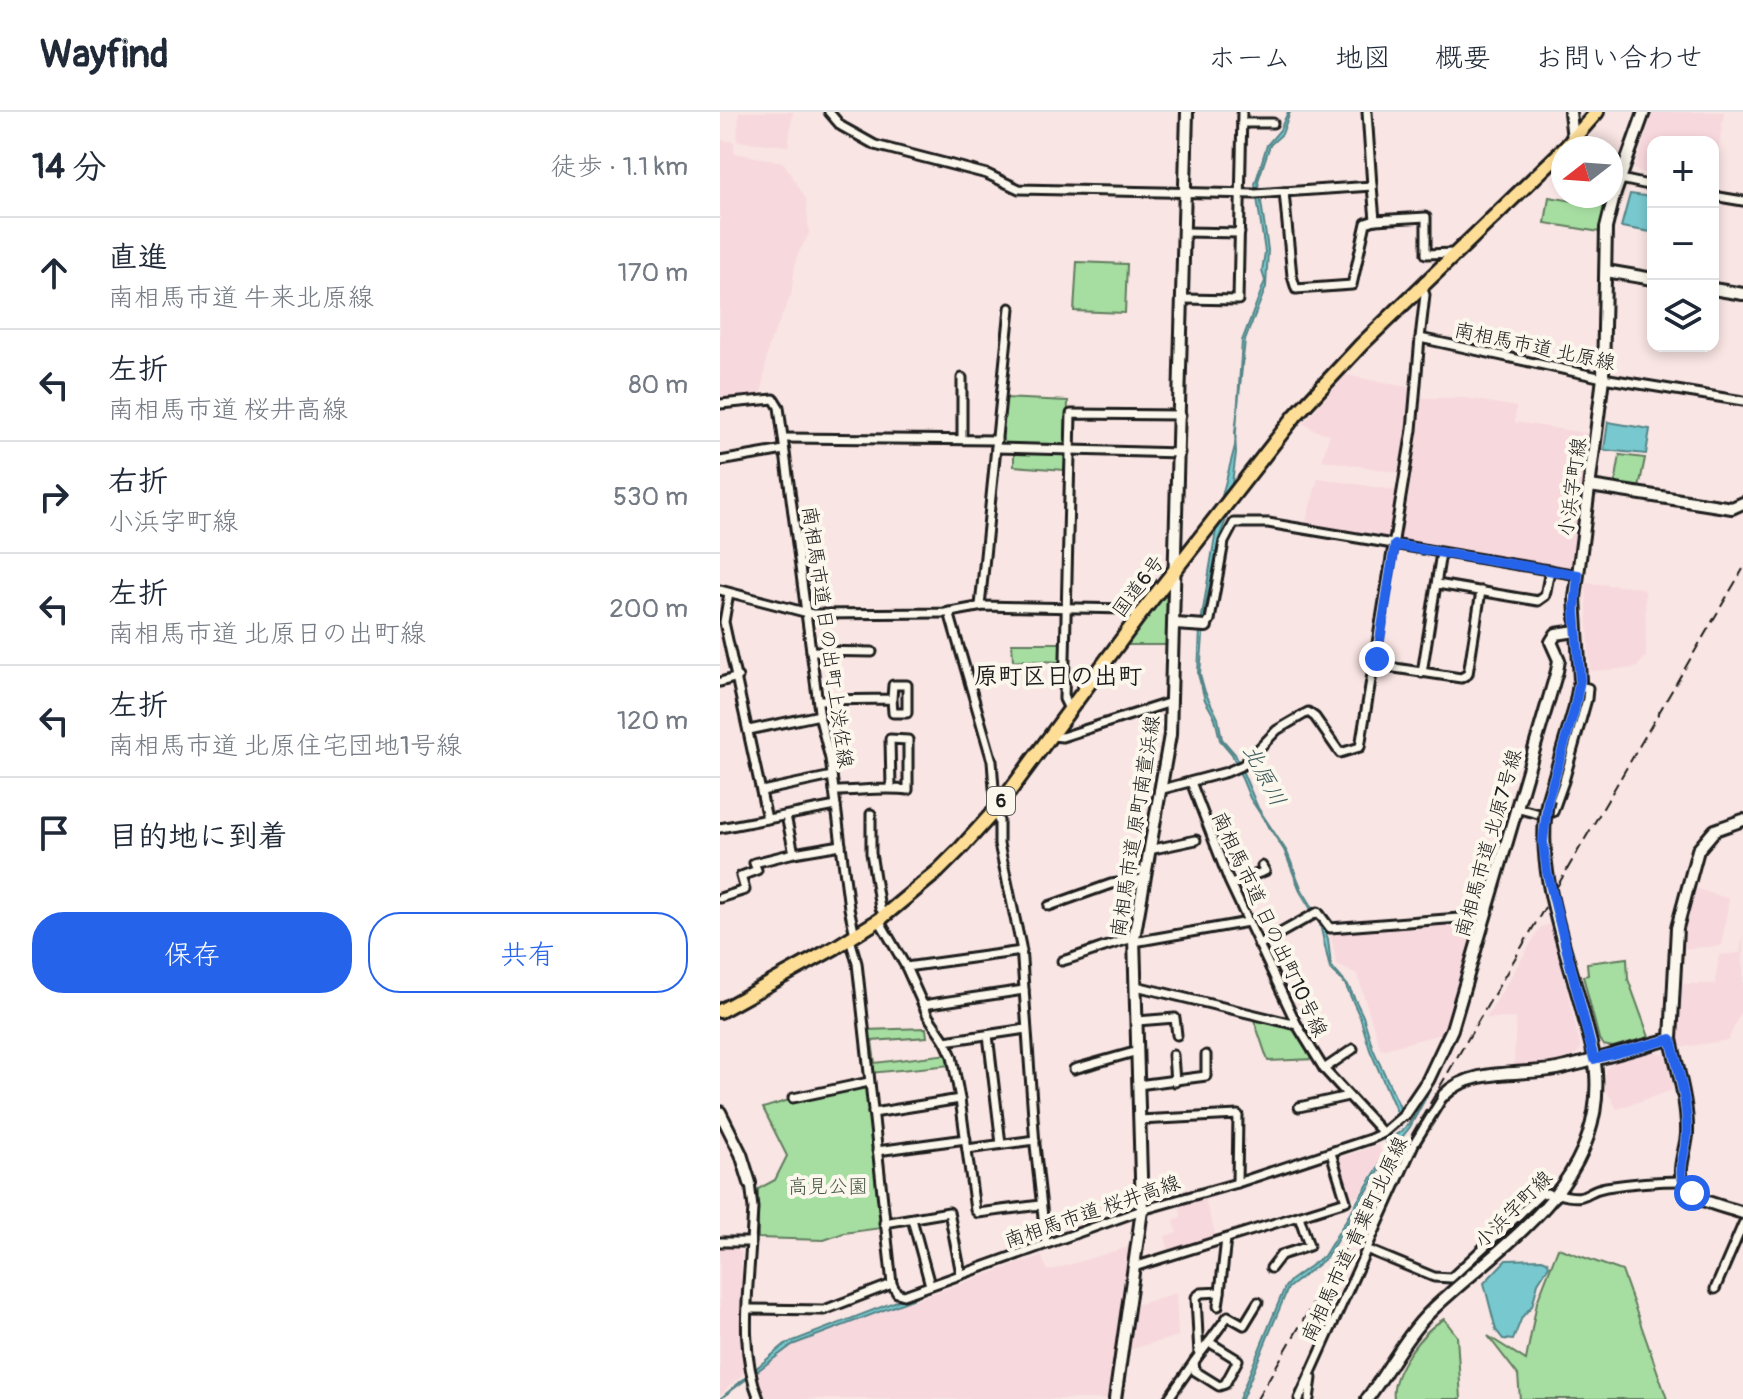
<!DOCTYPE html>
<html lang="ja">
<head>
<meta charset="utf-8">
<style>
  body { margin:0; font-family:Pangolin,"Klee One",sans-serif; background:#f6f6f7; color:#1f2937 }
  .controls { position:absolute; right:24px; top:24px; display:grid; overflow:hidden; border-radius:16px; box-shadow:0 4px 12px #0003 }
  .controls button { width:72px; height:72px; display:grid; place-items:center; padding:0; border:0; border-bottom:2px solid #e0e1e3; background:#fff; color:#1f2937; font:40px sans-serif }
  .compass { position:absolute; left:831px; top:24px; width:72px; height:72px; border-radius:50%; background:#fff; box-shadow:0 4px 12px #0003; rotate:253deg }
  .stop { position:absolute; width:24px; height:24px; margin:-18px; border:6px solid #2563eb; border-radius:50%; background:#fff }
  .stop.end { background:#2563eb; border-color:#fff; box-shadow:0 2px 8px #0008 }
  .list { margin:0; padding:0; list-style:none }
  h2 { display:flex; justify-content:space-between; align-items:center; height:104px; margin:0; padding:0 32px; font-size:34px }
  h2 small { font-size:26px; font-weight:400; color:#747a83 }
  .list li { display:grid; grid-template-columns:52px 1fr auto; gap:24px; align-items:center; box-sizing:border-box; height:112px; padding:0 32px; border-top:2px solid #e0e1e3 }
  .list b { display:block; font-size:30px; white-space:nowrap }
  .list p { margin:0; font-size:26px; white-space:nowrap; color:#747a83 }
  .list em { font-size:26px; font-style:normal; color:#747a83 }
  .actions { display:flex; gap:16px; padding:24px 32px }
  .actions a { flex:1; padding:18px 0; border:2px solid #2563eb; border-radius:32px; text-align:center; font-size:28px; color:#2563eb }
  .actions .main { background:#2563eb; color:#fff }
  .icon { flex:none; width:44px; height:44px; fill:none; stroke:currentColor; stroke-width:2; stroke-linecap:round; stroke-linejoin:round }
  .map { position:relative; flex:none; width:1023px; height:1287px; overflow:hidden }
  header { display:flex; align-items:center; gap:48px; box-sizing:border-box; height:112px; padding:0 40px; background:#fff; border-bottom:2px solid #e0e1e3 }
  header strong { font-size:38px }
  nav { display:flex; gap:44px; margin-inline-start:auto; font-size:28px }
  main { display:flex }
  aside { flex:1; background:#fff }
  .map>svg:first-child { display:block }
</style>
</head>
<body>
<header>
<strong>Wayfind</strong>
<nav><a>ホーム</a><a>地図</a><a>概要</a><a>お問い合わせ</a></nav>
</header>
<main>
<aside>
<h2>14 分<small>徒歩 · 1.1 km</small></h2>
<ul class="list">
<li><svg class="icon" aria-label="ahead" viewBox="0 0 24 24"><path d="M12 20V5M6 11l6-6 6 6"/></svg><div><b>直進</b><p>南相馬市道 牛来北原線</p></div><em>170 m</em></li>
<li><svg class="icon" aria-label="left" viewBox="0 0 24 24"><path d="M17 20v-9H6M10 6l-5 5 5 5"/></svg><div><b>左折</b><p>南相馬市道 桜井高線</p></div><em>80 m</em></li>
<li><svg class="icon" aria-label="right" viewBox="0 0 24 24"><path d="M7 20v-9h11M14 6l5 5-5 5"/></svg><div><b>右折</b><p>小浜字町線</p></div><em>530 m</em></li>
<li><svg class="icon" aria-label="left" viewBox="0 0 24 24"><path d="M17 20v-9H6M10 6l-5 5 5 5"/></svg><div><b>左折</b><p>南相馬市道 北原日の出町線</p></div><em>200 m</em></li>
<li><svg class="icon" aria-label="left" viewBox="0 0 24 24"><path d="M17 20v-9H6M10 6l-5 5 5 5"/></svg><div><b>左折</b><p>南相馬市道 北原住宅団地1号線</p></div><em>120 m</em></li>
<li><svg class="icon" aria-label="arrive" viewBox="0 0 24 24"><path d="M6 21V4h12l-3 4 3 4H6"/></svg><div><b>目的地に到着</b></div></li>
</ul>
<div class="actions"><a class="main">保存</a><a>共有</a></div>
</aside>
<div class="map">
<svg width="1023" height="1287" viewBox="0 0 1023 1287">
  <rect width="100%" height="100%" fill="#f9e5e3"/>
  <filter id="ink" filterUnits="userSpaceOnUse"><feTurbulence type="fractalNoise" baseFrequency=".0125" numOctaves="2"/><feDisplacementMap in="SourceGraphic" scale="16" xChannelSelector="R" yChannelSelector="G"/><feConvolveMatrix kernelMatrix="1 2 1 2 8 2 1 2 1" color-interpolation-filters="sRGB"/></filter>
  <g filter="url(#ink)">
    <g fill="#f7d8dd">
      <path d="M19,0H73L68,34L17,29Z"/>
      <path d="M933,0H1004L993,76V30H933V64L914,57Z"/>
      <path d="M0,28L14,30V41L63,50L86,87L89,121L76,146L71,183L48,235L42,277L37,285L0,288Z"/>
      <path d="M626,263L691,276L692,286H745L796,295L795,310L871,322L850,458L585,413L598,366L679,379L681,361L602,348L610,322L596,319L583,311Z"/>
      <path d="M866,471L922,476L925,479L926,544L916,556L870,559Z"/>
      <path d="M971,775L1009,787L1001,834L959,837L961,810Z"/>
      <path d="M758,808L724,921L661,938L637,862L617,853L610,819L643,820Z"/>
      <path d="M831,812L861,937L852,945L816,954H794L796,906H766L821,815Z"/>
      <path d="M1023,822V895L1008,928L957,936L954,921L956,872H995L999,843L1020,841Z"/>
      <path d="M932,939L945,942L953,978L897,997L885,976L886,957L895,950Z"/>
      <path d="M659,1033L663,1046L638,1084L629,1087L615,1047Z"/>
      <path d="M484,1086L497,1127L450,1142L445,1124L457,1121L454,1108L461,1105L460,1094Z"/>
      <path d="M412,1134L389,1287H42L33,1262L72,1233L88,1225L321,1144L328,1159Z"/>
      <path d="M0,1135H15L21,1141L25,1257L21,1264L0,1283Z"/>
      <path d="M456,1181L458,1224L405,1239L412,1194Z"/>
    </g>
    <g fill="#a6dda1" stroke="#617c5e" stroke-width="2">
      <path d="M829,85L884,94L880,120L825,111Z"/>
      <path d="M357,150L407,152L405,201L354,199Z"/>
      <path d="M284,286L348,289L347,336L280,334Z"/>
      <path d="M294,339L347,342L344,358L294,354Z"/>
      <path d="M900,343L925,346L919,376L895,372Z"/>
      <path d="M449,484V533H406L443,485Z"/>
      <path d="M292,531H343V550L293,548Z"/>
      <path d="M907,846L908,867L929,925L893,935L883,933L879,927L863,864L868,863L867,851Z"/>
      <path d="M534,908L576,917L595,947L548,949Z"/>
      <path d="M206,916L207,925L152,929L155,951L228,942L232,953L150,961L145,918Z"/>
      <path d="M146,973L161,1116L124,1121L104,1128L38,1126V1077L55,1068L67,1044L43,996L69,988Z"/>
      <path d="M838,1136L902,1159L947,1287H800L798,1263L768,1224L806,1248L817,1190Z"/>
      <path d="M724,1207L737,1224L741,1287H674C670,1261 702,1219 724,1207Z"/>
    </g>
    <g fill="#78c9cf" stroke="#538487" stroke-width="2">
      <path d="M568,0H570L562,22L550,33L538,69L548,138L546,175L525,228L515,321L516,341L508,402L499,426L485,499L480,562L485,580L498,606L502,627L515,642L538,696L567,740L582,778L601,809L608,827L611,854L629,875L643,904L653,937L682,1000L678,1003L650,938L640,905L625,872L610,857L600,812L581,781L564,738L530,686L512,642L500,628L495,606L485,588L478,562L480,517L488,467L501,388L515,334L522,229L545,169L542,159L545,140L535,72L547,33L560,18Z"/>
      <path d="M910,82L933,85L931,120L901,115Z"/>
      <path d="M888,310L930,317L926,342L884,338Z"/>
      <path d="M711,976L690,1015L672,1038L606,1146L568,1176L522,1287H519L565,1175L571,1168L604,1144L670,1036L665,1028C689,1020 700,996 711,976Z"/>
      <path d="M822,1147L827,1149L829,1154L818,1171L812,1194L802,1205L793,1228L783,1227L776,1218L764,1171L786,1148Z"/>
      <path d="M192,1183L193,1187L72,1233L0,1287L65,1232Z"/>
    </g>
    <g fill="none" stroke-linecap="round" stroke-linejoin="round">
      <g stroke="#1c1c1c" stroke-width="13">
        <g id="street">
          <path d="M109,0L121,14L155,33L267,62L299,77L535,82L652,74L655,108L706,105V142L735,141"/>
          <path d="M647,0L652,74"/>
          <path d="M522,11H553"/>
          <path d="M891,65L933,74"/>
          <path d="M564,80L572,164L576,177L632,173L646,111L655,108"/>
          <path d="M993,84L1023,89"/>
          <path d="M465,120L520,121"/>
          <path d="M702,175L705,183L700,226L883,266L1023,289"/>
          <path d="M463,187L518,188L522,0"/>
          <path d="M0,292L54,287L59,295L100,607L110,647L129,796L135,823"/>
          <path d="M64,326L277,328"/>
          <path d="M242,326V266"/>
          <path d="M276,336L460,341"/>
          <path d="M0,349L64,338"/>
          <path d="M717,472L818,489L825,484L830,458"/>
          <path d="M0,478L92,502L225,501L263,494L406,497L419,504"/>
          <path d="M9,481L4,510L47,707"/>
          <path d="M260,494L290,196"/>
          <path d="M229,500L272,649L274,676L278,693"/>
          <path d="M486,514L490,508L504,430L514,411H548L858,463"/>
          <path d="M91,539L152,540"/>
          <path d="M655,553L741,566L748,562L761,479"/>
          <path d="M702,561L721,441"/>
          <path d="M0,570L18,565"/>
          <path d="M98,588L172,587L173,601H187V573H173L172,587"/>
          <path d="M350,599L344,587L351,302L461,303"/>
          <path d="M29,618L100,603"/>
          <path d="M332,624L342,625L451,590"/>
          <path d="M471,670L509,769L577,913L604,957L663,1021"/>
          <path d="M439,678L507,660L523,653L557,618L588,600L595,605L620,641L640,635L692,318L700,226"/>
          <path d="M42,679L112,664"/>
          <path d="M114,679C139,679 163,675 188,678V628L170,627L171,676"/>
          <path d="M796,696L823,703L833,700L844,669L867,587L868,576L859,574"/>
          <path d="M274,700L279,709V732L301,834L315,1033L326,1132"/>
          <path d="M151,702V741L160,796L165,803"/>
          <path d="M66,704L74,741L121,733"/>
          <path d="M0,716L116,694"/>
          <path d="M429,738L476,728"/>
          <path d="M511,772L545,759L542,754"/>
          <path d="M0,786L25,778L21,764L37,758L34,751L74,741"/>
          <path d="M329,794L391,772L423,767"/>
          <path d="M159,808L186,855L208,904L225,929L232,944L240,987L255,1098L258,1101L320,1093"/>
          <path d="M130,827L137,851L172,1172"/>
          <path d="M414,830L528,810"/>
          <path d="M539,833L598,800L610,816L765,804"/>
          <path d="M342,849C367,842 389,832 414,826"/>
          <path d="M186,855L302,839"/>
          <path d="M416,874L577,913"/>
          <path d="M203,893L304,878"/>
          <path d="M417,909L455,906L457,923"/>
          <path d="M268,923L281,1032"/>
          <path d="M225,929L306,917"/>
          <path d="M453,943L455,970"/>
          <path d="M354,957L418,939"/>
          <path d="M604,957L633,937"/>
          <path d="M418,973L486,964V943"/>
          <path d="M73,986L149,970"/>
          <path d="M579,995L628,984"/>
          <path d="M153,1001L240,987"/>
          <path d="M419,1008L518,1003L517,1071"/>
          <path d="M247,1037L315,1028"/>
          <path d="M157,1039L246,1027"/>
          <path d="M30,1071L33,1096L31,1130"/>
          <path d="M838,1082C870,1090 862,1079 886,1075C912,1071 936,1069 962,1069"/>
          <path d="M192,1107L210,1173"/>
          <path d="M164,1111L229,1100L241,1162"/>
          <path d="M0,1130H31C28,1182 19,1238 39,1287"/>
          <path d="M646,1137L714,1165L731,1166L821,1082L827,1081L835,1086"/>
          <path d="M414,1155L626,1089L611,1041"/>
          <path d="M551,1156L561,1143L589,1134L579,1104"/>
          <path d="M995,1177L1023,1112"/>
          <path d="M498,1194L500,1180"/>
          <path d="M28,1197L104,1198L172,1172L177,1181L184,1183L422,1098L517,1071L650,1027L663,1021L685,1002"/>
          <path d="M489,1230L508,1204L524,1213L538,1190"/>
          <path d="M479,1243L489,1230L518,1248L505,1272L499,1274L475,1259L474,1250L479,1243L476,1185L481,1181L500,1180L506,1127"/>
          <path d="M448,1287L474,1250"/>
          <path d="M579,1287L694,1032L724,983"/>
          <path d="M589,1287L592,1266"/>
        </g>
      </g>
      <g stroke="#1c1c1c" stroke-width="16">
        <g id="secondary">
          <path d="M850,0L853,27"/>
          <path d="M886,159L933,167"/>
          <path d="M993,177L1023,182"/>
          <path d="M870,374L1012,396L1023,391"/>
          <path d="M455,512L486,514"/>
          <path d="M828,687L854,599L860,568L855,486L883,266L886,116L894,84L924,0"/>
          <path d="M951,927C957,957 968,990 967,1021C967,1037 954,1061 966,1076C977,1090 1006,1095 1023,1101"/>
          <path d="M724,983C752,955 801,964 837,957C875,949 913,936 951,927L957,816L978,738L995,718L1023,708"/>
          <path d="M0,1000L21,1042L30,1071"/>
          <path d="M685,1002L708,968L732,917L837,559L839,548L831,530L836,522L856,519"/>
          <path d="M395,1287L422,1098L414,826L450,623L467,0"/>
          <path d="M647,1287C669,1258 685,1224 712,1198C783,1130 884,1074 876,961C875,941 868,921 863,901"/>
        </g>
      </g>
      <g stroke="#1c1c1c" stroke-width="18">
        <g id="highway">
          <path d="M845,36L877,0"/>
          <path d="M0,899L116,835L159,808L218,759L241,736L278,695L419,504L575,304L641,233L843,38"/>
        </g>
      </g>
      <use href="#street" stroke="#fbf7ec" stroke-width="7"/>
      <use href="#secondary" stroke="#fbf7ec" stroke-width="10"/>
      <use href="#highway" stroke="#fede96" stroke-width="12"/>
      <path stroke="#1c1c1c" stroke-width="2" stroke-dasharray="12 6" stroke-linecap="butt" d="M537,1287L1023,457"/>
      <g stroke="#1c1c1c" stroke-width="16" stroke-linecap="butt">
        <path id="secondary-bridge" d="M828,687C813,753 846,836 863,901"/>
      </g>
      <use href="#secondary-bridge" stroke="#fbf7ec" stroke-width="10"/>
    </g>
  </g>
  <g fill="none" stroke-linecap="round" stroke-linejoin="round" filter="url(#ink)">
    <path stroke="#2563eb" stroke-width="10" d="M657,547L675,433L858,463L855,497L860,568L854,599L828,687L823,730L827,760L874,947L951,927C958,957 968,991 967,1022C966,1043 952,1065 972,1081"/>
  </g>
  <g text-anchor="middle" stroke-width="8" stroke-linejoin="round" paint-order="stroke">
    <rect fill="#fbf7ec" stroke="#5f5e5a" stroke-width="2" x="267" y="675" width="28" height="28" rx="6"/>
    <g font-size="18" font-weight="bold" fill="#1c1c1c">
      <text x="281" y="695">6</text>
    </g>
    <g font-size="20" fill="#1c1c1c" stroke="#fbf7ec">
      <text transform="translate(815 234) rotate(12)" y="7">南相馬市道 北原線</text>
      <text transform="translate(852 375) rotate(-82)" y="7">小浜字町線</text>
      <text transform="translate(418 474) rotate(-53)" y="7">国道6号</text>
      <text transform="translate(108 525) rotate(82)" y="7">南相馬市道 日の出町上渋佐線</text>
      <text transform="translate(415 714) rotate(-81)" y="7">南相馬市道 原町南萱浜線</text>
      <text transform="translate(768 731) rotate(-74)" y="7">南相馬市道 北原7号線</text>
      <text transform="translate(550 812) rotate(65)" y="7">南相馬市道 日の出町10号線</text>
      <text transform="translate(793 1097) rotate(-45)" y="7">小浜字町線</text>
      <text transform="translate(372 1099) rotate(-19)" y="7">南相馬市道 桜井高線</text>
      <text transform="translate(634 1127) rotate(-65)" y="7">南相馬市道 青葉町北原線</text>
    </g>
    <g font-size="20" fill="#455644" stroke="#fbf7ec">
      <text x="108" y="1081">高見公園</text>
    </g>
    <g font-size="22" font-style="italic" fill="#3c595b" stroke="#fbf7ec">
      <text transform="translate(545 663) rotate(62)" y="8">北原川</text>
    </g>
    <g font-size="24" font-weight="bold" fill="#1c1c1c" stroke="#fbf7ec">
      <text x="338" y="572">原町区日の出町</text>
    </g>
  </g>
</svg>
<div class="controls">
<button>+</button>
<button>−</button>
<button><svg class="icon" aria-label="layers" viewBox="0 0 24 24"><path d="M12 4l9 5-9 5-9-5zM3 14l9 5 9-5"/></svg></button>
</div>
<svg class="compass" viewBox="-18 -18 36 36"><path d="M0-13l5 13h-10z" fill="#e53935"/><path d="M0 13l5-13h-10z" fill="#747a83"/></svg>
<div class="stop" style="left:972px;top:1081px"></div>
<div class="stop end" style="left:657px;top:547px"></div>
</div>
</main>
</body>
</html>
